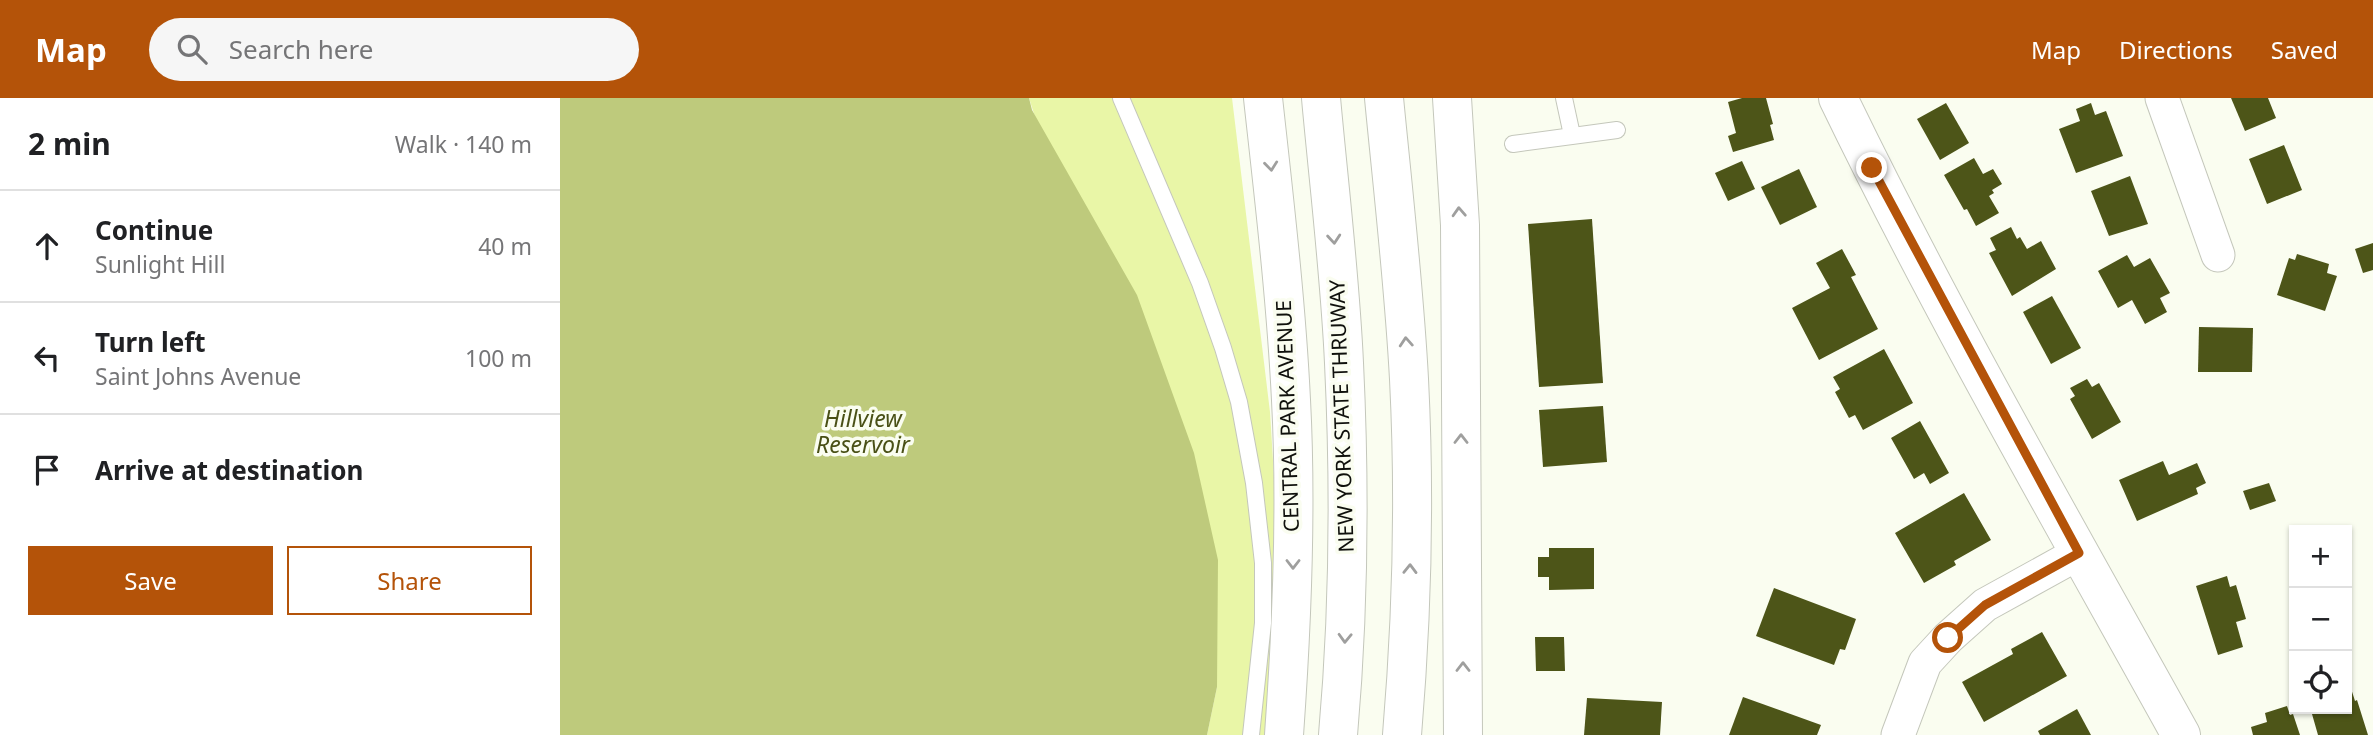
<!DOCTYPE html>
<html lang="en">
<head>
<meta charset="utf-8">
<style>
  body { margin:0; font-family:"Noto Sans",sans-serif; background:#f6f6f6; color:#202124 }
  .controls { position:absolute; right:21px; bottom:21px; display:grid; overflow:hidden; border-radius:0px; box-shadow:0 2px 5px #0004 }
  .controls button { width:63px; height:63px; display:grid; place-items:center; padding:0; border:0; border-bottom:2px solid #e0e0e0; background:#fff; color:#202124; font:35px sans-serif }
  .stop { position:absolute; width:21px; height:21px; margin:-16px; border:5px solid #b45309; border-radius:50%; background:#fff }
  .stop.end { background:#b45309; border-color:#fff; box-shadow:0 2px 7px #0008 }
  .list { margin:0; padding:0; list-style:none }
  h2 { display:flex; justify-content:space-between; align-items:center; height:91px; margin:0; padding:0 28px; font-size:30px }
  h2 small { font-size:23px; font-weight:400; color:#757577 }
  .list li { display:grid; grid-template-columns:46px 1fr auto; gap:21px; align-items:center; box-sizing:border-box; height:112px; padding:0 28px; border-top:2px solid #e0e0e0 }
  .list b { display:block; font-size:26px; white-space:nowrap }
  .list p { margin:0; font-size:23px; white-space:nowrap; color:#757577 }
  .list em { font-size:23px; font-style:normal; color:#757577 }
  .actions { display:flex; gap:14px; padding:21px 28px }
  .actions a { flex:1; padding:16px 0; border:2px solid #b45309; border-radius:0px; text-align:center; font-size:24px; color:#b45309 }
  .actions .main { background:#b45309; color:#fff }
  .icon { flex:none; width:38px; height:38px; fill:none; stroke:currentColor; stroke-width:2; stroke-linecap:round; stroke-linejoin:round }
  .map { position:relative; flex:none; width:1813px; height:637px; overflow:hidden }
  header { display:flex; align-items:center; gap:42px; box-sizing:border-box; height:98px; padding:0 35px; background:#b45309; color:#fff }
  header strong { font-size:33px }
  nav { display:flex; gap:38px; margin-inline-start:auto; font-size:24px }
  .search { width:490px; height:63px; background:#f6f6f6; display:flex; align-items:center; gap:18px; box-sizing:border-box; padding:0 24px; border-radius:38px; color:#757577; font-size:26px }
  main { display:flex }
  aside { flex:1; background:#fff }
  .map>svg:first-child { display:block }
</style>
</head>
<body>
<header>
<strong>Map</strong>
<div class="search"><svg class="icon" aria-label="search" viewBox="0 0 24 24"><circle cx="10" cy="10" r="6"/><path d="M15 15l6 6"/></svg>Search here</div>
<nav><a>Map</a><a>Directions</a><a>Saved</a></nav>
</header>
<main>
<aside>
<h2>2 min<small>Walk · 140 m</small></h2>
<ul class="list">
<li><svg class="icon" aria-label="ahead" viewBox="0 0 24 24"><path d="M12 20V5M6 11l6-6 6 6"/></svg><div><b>Continue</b><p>Sunlight Hill</p></div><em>40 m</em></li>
<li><svg class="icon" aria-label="left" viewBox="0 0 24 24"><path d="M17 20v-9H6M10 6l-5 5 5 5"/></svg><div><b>Turn left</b><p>Saint Johns Avenue</p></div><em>100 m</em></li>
<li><svg class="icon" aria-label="arrive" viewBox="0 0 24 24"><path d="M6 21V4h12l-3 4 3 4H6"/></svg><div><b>Arrive at destination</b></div></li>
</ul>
<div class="actions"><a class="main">Save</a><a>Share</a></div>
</aside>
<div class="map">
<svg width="1813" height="637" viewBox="0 0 1813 637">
  <rect width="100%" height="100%" fill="#fafdf0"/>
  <path fill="#e9f6a7" d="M469,0H672L710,314L722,508L706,637H647L657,589Z"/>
  <path fill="#beca7c" d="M0,0H469L472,12L577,197L634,355L658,462L657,589L647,637H0Z"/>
  <g fill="#4d5518">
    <path d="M1182,0H1206L1213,26L1210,27L1214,42L1173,54L1168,38L1176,35L1168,4Z"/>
    <path d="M1671,0H1708L1716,20L1685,33Z"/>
    <path d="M1386,5L1409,45L1380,62L1357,21Z"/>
    <path d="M1531,5L1535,17L1546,13L1563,58L1516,75L1499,31L1520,23L1516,11Z"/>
    <path d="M1724,47L1742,92L1707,106L1689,61Z"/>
    <path d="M1414,60L1423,76L1433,71L1442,86L1432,92L1434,95L1429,98L1439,115L1416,128L1407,111L1404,112L1384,77Z"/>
    <path d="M1182,63L1195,91L1168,103L1155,75Z"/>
    <path d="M1239,71L1257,109L1220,127L1201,89Z"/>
    <path d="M1570,78L1588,126L1549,138L1531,93Z"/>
    <path d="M1032,121L1043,285L979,289L968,126Z"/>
    <path d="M1451,129L1457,141L1460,139L1467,151L1481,143L1496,171L1452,198L1429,155L1436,152L1430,140Z"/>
    <path d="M1813,145V172L1803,175L1795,151Z"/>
    <path d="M1282,151L1296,177L1291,179L1318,231L1259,262L1232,210L1270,190L1256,165Z"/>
    <path d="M1737,156L1769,166L1767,175L1777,178L1765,213L1717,197L1729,160L1735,162Z"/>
    <path d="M1567,157L1574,169L1590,160L1610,195L1600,200L1607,214L1585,226L1572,202L1558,210L1538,173Z"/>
    <path d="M1492,198L1521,250L1491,266L1463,214Z"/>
    <path d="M1639,229L1693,230L1692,274H1638Z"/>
    <path d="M1324,251L1353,305L1303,332L1295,317L1289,320L1275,294L1280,291L1273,279Z"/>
    <path d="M1527,281L1532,289L1539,285L1561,324L1532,341L1510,301L1515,298L1510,290Z"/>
    <path d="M1043,308L1047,364L983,369L979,312Z"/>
    <path d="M1360,323L1389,375L1370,386L1364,375L1354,381L1331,340Z"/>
    <path d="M1603,363L1609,377L1637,365L1646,385L1636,390L1638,396L1577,423L1559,382Z"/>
    <path d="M1709,385L1716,403L1690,412L1683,393Z"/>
    <path d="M1404,395L1431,442L1394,463L1396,467L1364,485L1335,435Z"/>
    <path d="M989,450H1034V491L989,492V479H978V459H989Z"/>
    <path d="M1667,478L1670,489L1676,487L1686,521L1676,524L1683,549L1658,557L1636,488Z"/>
    <path d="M1214,490L1296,521L1285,552L1280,551L1274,567L1196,538Z"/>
    <path d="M1482,534L1507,578L1424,624L1402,584L1453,556L1451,551Z"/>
    <path d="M975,539H1004L1005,573H976Z"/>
    <path d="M1787,578L1795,603L1797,602L1808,637H1758L1752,616L1769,611H1787Z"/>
    <path d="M1183,599L1261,627L1257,637H1169Z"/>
    <path d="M1027,600L1102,604L1100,637H1024Z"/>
    <path d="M1727,608L1730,617L1733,616L1740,637H1693L1691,629L1707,624L1705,615Z"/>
    <path d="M1517,611L1531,637H1480L1478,633Z"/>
  </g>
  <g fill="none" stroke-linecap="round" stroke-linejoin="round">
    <g stroke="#c4c7bb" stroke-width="18">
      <g id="service">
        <path d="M561,0L640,185L663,250L679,304L694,385L703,465V525L691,637"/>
        <path d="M1004,0L1012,37"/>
        <path d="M953,46L1057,32"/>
      </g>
    </g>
    <g stroke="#c4c7bb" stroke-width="35">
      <g id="minor">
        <path d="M1602,0L1658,157"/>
        <path d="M1338,637L1365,565L1388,540L1425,507L1519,455"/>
      </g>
    </g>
    <g stroke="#c4c7bb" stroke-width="40">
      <path id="tertiary" d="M1278,0C1383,217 1504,426 1621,637"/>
    </g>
    <g stroke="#c4c7bb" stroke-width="40">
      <g id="secondary">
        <path d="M703,0C714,100 726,201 731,302C737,414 732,526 724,637"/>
        <path d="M892,0L900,127L903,637"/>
      </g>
    </g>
    <g stroke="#c4c7bb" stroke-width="40">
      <g id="motorway">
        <path d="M761,0C769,88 780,177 784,265C790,389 789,513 778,637"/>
        <path d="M824,0C833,93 844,187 849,281C855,399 852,519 842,637"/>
      </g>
    </g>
    <use href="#service" stroke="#fff" stroke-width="16"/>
    <use href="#minor" stroke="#fff" stroke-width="33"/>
    <use href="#tertiary" stroke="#fff" stroke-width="38"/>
    <use href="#secondary" stroke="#fff" stroke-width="38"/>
    <use href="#motorway" stroke="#fff" stroke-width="38"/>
  </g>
  <defs><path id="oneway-chevron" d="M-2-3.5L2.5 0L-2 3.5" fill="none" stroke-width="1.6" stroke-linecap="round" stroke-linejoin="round" transform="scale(1.75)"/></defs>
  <g stroke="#9f9f9e">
    <use href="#oneway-chevron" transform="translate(711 68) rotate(84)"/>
    <use href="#oneway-chevron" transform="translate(899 114) rotate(-93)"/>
    <use href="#oneway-chevron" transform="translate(774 141) rotate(85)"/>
    <use href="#oneway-chevron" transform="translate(846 244) rotate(-94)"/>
    <use href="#oneway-chevron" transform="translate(901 341) rotate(-90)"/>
    <use href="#oneway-chevron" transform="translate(733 466) rotate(90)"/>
    <use href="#oneway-chevron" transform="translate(850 471) rotate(-89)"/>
    <use href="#oneway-chevron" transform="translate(785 540) rotate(92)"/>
    <use href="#oneway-chevron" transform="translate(903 569) rotate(-90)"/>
  </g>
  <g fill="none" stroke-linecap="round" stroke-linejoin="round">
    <path stroke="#b45309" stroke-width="9" d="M1312,70L1519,455L1425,507L1388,540"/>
  </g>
  <g text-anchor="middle" stroke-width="7" stroke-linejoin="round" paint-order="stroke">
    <g font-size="21" fill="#0f100c" stroke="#fafdf0">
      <text transform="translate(728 318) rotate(-92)" y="7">CENTRAL PARK AVENUE</text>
      <text transform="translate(782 318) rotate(-92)" y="7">NEW YORK STATE THRUWAY</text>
    </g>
    <g font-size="23" font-style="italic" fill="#495016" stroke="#fafdf0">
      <text x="303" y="329">Hillview<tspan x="303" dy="26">Reservoir</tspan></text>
    </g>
  </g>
</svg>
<div class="controls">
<button>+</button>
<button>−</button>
<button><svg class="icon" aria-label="locate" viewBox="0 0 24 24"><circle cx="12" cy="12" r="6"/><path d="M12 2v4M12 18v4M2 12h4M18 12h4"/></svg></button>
</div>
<div class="stop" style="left:1388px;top:540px"></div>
<div class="stop end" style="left:1312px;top:70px"></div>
</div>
</main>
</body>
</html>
